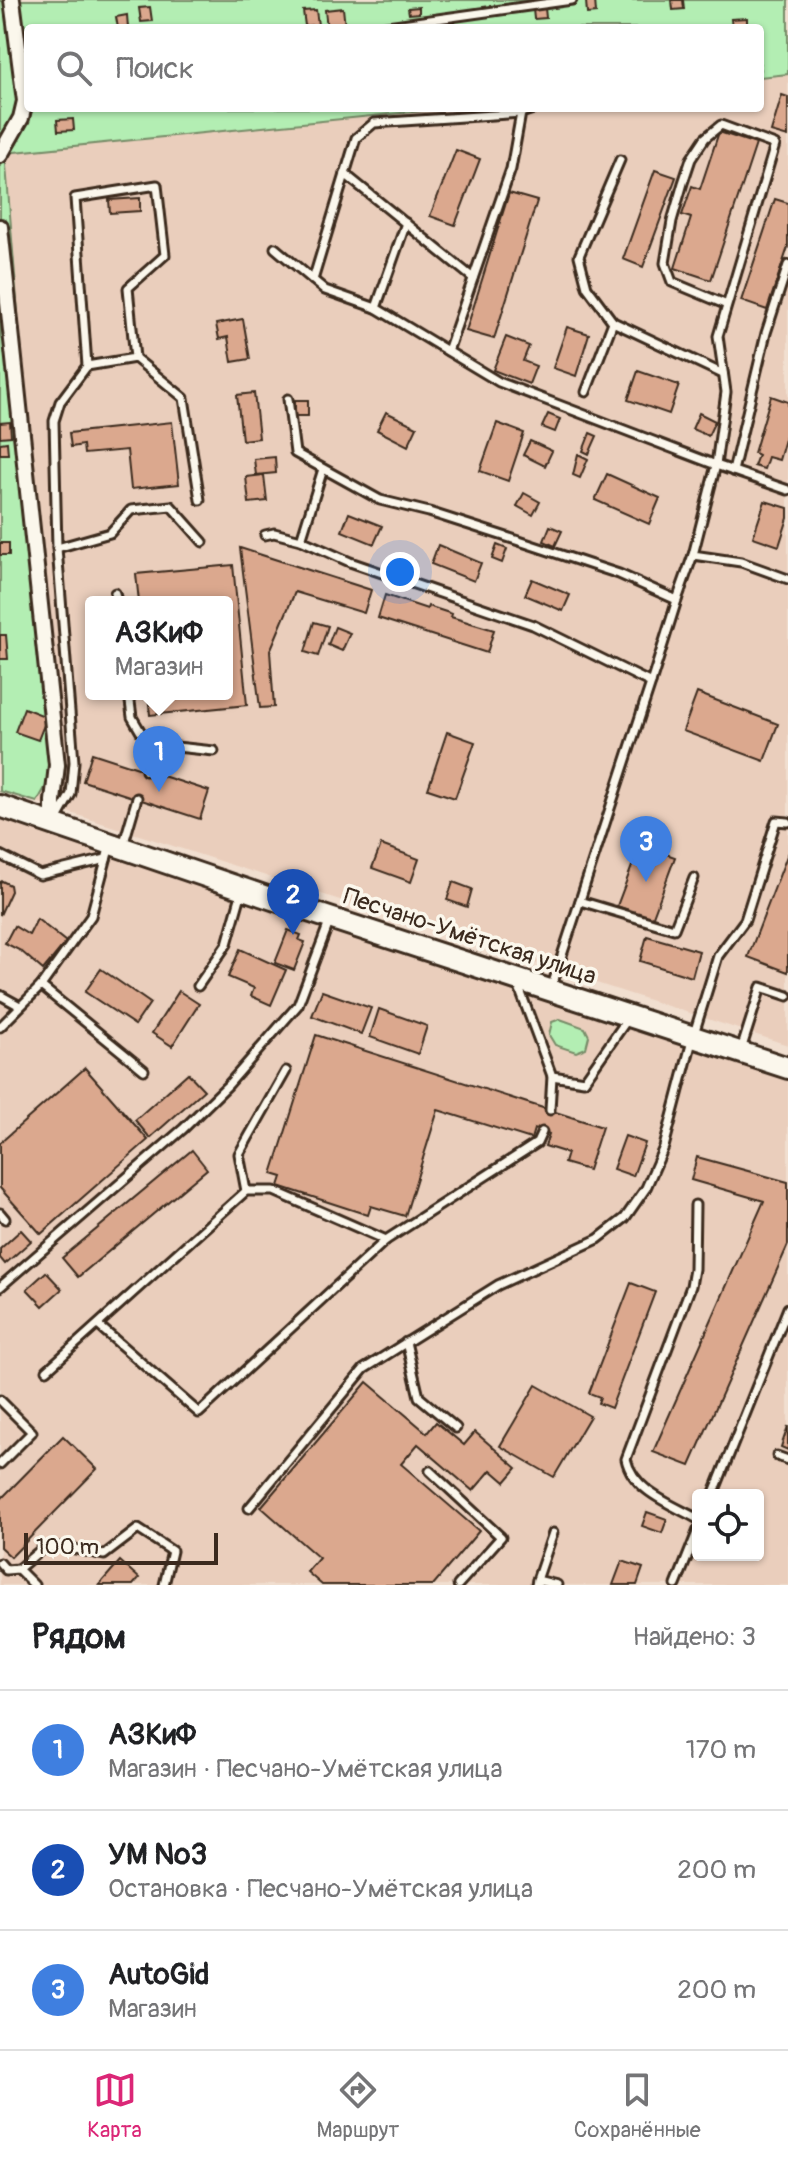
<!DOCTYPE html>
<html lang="ru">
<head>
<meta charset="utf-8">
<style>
  body { margin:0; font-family:Pangolin,sans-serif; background:#f6f6f6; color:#202124 }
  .controls { position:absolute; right:24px; bottom:24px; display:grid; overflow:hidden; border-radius:8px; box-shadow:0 2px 6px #0004 }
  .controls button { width:72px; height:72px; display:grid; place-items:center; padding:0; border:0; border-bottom:2px solid #e0e0e0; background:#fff; color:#202124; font:40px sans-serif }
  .scale { position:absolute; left:24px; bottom:20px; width:194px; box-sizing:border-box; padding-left:8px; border:4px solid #3b2a1e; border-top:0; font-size:22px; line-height:28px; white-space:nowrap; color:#3b2a1e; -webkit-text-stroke:6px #fbf7ec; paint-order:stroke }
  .you { position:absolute; left:400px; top:572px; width:28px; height:28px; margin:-20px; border:6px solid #fff; border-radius:50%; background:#1a73e8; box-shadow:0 0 0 12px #1a73e833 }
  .badge { display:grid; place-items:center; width:52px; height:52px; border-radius:50%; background:#db2777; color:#fff; font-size:26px; font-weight:700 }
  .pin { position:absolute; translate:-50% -66px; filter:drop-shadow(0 2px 4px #0008) }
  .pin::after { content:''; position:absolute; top:42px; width:28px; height:24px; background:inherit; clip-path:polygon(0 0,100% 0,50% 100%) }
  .popup { position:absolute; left:85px; top:596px; width:148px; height:104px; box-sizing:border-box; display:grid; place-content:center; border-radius:8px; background:#fff; filter:drop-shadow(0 2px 6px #0005); font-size:26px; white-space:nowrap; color:#757577 }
  .popup b { font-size:30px; color:#202124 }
  .popup::after { content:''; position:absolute; left:50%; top:100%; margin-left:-16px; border:16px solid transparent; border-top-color:#fff }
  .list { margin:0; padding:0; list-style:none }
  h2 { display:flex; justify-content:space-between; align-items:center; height:104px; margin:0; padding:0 32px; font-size:34px }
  h2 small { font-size:26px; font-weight:400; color:#757577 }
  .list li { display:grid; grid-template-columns:52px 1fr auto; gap:24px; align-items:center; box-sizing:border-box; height:120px; padding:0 32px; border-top:2px solid #e0e0e0 }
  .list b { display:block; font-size:30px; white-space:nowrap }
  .list p { margin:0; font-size:26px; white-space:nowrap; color:#757577 }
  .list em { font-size:26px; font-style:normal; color:#757577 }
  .icon { flex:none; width:44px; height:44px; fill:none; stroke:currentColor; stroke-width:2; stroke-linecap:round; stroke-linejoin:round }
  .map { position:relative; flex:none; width:788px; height:1585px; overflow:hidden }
  .search { position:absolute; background:#fff; box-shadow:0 2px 6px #0004; left:24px; right:24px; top:24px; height:88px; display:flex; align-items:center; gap:20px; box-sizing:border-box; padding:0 28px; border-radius:8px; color:#757577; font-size:30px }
  .sheet { height:464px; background:#fff }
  nav { display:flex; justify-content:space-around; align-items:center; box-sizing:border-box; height:112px; border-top:2px solid #e0e0e0; background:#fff; font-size:22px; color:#757577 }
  nav a { display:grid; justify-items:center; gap:4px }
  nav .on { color:#db2777 }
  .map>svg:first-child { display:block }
</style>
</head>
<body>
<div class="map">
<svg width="788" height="1585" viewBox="0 0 788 1585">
  <rect width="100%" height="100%" fill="#f1dfd0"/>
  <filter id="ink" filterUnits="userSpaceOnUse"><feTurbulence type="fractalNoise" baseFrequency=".0125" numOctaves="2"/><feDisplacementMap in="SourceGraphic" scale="16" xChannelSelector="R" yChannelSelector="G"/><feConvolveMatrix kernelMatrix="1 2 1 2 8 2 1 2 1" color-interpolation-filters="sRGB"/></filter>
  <g filter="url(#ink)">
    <g fill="#eacebc" fill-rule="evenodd">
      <path d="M788,74V1045L37,802L60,761L26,411L5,153L451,108H760V77ZM91,602H227V694H91Z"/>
      <path d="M0,817L318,926L788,1078V1585H0ZM698,1495H758V1555H698Z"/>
    </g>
    <g fill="#b3eeb3" stroke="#778c68" stroke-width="2">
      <path d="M0,0H788V74L760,77V28H28V108H451L5,153L26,411L60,761L37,802L0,791Z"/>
      <path d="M560,1019L585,1028L589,1036L586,1048L576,1052L555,1045L549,1035L552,1022Z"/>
    </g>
    <g fill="#dba88e" stroke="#3b2a1e" stroke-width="2">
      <path d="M595,0L596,13L587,14L586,1Z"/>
      <path d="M672,0H683L684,9L673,10Z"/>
      <path d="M150,7L152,21L141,22L139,8Z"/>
      <path d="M419,7V13L409,14L408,8Z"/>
      <path d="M343,8L345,27L327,28L325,10Z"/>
      <path d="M545,8L546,18L534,19L533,9Z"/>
      <path d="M316,10L318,25L305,26L303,11Z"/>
      <path d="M127,15L128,28H118L116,17Z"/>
      <path d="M747,18V28H732L731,19Z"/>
      <path d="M782,95L788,97V137L771,132Z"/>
      <path d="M709,108H754L753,111Z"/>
      <path d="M73,119L74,130L58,131L57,120Z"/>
      <path d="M719,132L756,144L711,280L675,268L691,218L682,215L692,186L700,189Z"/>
      <path d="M456,150L480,159L455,225L430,216Z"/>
      <path d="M655,170L676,177L643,267L623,259Z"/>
      <path d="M509,193L537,201L494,339L466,331Z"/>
      <path d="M140,198V211L110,213L109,200Z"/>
      <path d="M775,199L788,203V247L767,310L741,301Z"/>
      <path d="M243,319L250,359L232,362L228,337L219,339L216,324Z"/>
      <path d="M567,327L589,334L576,376L553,368Z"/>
      <path d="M506,337L529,346L523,361L536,366L529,384L493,370Z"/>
      <path d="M638,371L679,385L669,414L628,400Z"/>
      <path d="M254,393L259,438L242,440L237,395Z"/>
      <path d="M771,396L788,402V429L779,460L768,457L764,469L754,466L758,455L754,453Z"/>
      <rect x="295" y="400" width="13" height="16"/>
      <path d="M386,412L417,427L408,446L377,430Z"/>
      <path d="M699,413L715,421L708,436L692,429Z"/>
      <path d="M548,414L560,419L555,432L542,427Z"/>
      <path d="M10,422L11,436L0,437V423Z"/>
      <path d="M172,422L179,484L131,489L127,450L84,454L83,445L71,447L69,433Z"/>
      <path d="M497,423L524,433L508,481L480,471Z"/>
      <path d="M590,433L597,436L589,454L583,451Z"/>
      <path d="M530,441L552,451L545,466L523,455Z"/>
      <path d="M7,442L8,454H0V443Z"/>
      <path d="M578,454L588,459L580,478L573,475Z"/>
      <path d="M275,457L276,473L256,475L254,459Z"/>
      <path d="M607,474L660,498L649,524L595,500Z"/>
      <path d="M264,475L267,501L249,503L246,477Z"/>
      <path d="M524,493L540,502L533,515L517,506Z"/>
      <path d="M765,501L788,508V518L779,546L753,537Z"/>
      <path d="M349,513L382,526L374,544L342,531Z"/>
      <path d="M550,526L562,531L555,546L544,541Z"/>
      <rect x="0" y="543" width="9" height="12"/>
      <path d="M438,545L481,563L474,581L431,564Z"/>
      <path d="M497,545L507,549L502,563L492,559Z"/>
      <path d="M240,548L371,590L364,613L295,592L270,651L274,707L260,708Z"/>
      <path d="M233,565L247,705L150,715L148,694H227V602H139L136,574Z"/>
      <path d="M532,579L570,595L563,611L525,595Z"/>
      <path d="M385,595L427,609L428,606L452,614L451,617L494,630L487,653L378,618Z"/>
      <path d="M314,622L328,626L318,656L305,652Z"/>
      <path d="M335,627L350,633L342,651L328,645Z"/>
      <path d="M0,635H6L8,659H0Z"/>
      <path d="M697,693L778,724L764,761L683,731Z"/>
      <path d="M24,708L47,717L38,740L15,732Z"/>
      <path d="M447,732L475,742L455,798L428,789Z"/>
      <path d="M92,753L209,791L200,819L83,781Z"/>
      <path d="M381,845L419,859L411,882L372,868Z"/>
      <path d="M640,845L675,857L652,919L617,906Z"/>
      <path d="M788,853V972L748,957Z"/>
      <path d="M2,881L10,885L11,891L0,915V882Z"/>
      <path d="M453,882L472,889L467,907L447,900Z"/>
      <path d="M37,919L66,942L43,970L21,951L5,943L14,926L29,935Z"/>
      <path d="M288,930L301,935L299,940L305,942L294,970L275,963Z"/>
      <path d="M647,936L699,951L692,977L640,961Z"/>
      <path d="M240,949L286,970L271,1005L251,996L254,988L228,977Z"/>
      <path d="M101,969L150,1003L135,1025L85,992Z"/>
      <path d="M179,991L199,1004L172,1046L152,1033Z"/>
      <path d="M322,991L371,1008L361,1034L312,1016Z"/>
      <path d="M379,1009L427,1026L418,1054L370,1037Z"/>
      <path d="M316,1035L602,1127L588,1170L564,1163L567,1153L545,1146L549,1134L534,1129L531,1139L438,1110L405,1216L371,1206L368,1215L279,1186L282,1177L272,1174Z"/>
      <path d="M85,1068L148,1140L41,1234L0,1188V1143Z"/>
      <path d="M188,1073L204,1090L150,1138L135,1120Z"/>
      <path d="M625,1136L645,1143L633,1176L613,1169Z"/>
      <path d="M192,1150L207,1169L78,1277L62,1258Z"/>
      <path d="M697,1157L788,1182V1245L690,1466L653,1452L764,1201L691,1180Z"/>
      <path d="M21,1230L31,1241L5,1264L0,1258V1249Z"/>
      <path d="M46,1272L62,1289L43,1306L27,1289Z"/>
      <path d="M631,1283L655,1292L611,1408L598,1403L600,1397L589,1393Z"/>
      <path d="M367,1382L427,1433L436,1422L464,1445L475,1432L517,1468L505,1482L491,1470L473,1491L418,1444L401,1464L479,1531L433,1585H322L307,1572L319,1558L261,1507Z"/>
      <path d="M536,1385L590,1416L554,1477L500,1446Z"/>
      <path d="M788,1426V1450L781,1447Z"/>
      <path d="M63,1436L97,1469L11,1557L0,1547V1500Z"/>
      <path d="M647,1512L667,1519L662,1533L642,1526Z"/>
      <path d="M120,1561L139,1578L133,1585H99Z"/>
      <path d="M622,1561L643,1568L637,1585H613Z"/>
    </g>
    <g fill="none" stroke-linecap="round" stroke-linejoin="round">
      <g stroke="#3b2a1e" stroke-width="13">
        <g id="lane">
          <path d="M373,28L572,0"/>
          <path d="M345,174L473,278"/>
          <path d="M275,248L325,290L376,308L499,382L716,465L726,392L718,336L775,145L721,125L705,138L691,159L683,183L672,221L665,263L672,282L727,305"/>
          <path d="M313,280L356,138L374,123L521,113"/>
          <path d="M376,308L406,223"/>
          <path d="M613,322L587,287L579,256L620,160"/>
          <path d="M448,351L511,169L521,113L536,108"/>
          <path d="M87,366L135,358L184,398L200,500"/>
          <path d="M586,392L613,322L723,374"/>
          <path d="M288,399L295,453L380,500L429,512L516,540L619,574L677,600L693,555"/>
          <path d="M733,471L766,333L788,265"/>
          <path d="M788,490L716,465L693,555L741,562L788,579"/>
          <path d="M265,535L274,533L301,540L323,469"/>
          <path d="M301,540L350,562L533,625L651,683L677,600"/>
          <path d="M57,548L110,533L131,510L171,506L203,542"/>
          <path d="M115,593L117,602"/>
          <path d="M129,694L132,717L152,751L146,771"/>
          <path d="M152,751L167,746L214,751"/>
          <path d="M55,822L71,794L74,762L57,548L54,421L60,402L87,366L75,198L157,185L165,255L128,288L135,358"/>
          <path d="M123,846L137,798"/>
          <path d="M0,855L40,875L106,859"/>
          <path d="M580,901L674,929L694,878"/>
          <path d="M518,985L552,1076L584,1081L629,1017"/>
          <path d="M41,986L144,1070"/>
          <path d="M198,986L227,944L242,891"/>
          <path d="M551,989L651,683"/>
          <path d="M0,995L20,1006"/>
          <path d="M0,1027L41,986L91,916L110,845"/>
          <path d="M741,1050L761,987L788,996"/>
          <path d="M550,1110L552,1076"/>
          <path d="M246,1191L239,1154L286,1071"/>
          <path d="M695,1205L694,1269L691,1286L626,1459C633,1491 671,1504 698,1519"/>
          <path d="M0,1213L5,1219"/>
          <path d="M0,1287L183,1129L228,1085L298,1005L330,920"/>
          <path d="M98,1325L199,1413L386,1240"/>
          <path d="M406,1342L419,1397L456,1428"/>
          <path d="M47,1370L246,1191H274L386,1240L537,1143L542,1132"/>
          <path d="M0,1400L32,1432L0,1464"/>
          <path d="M777,1456L788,1460"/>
          <path d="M430,1471L501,1537L458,1585"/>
          <path d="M713,1495L788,1308"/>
          <path d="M249,1508L364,1369L498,1285L598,1239L625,1218L646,1188L664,1147L693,1037L718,956L745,920L776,821L788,822"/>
          <path d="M0,1563L6,1570L18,1569"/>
          <path d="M537,1580L553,1533"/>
          <path d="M34,1585L18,1569L43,1548L65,1547L104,1555L138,1529L172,1551L164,1585"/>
          <path d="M536,1585L537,1580L557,1585"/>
          <path d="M676,1585L698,1530"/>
        </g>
      </g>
      <g stroke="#3b2a1e" stroke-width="20">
        <g id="street">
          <path d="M0,155L21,118L25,101L12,0"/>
          <path d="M0,227L57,765L53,801V824"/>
        </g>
      </g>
      <g stroke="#3b2a1e" stroke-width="26">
        <path id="secondary" d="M0,806L302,909L788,1068"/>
      </g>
      <use href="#lane" stroke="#fbf7ec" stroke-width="7"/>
      <use href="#street" stroke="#fbf7ec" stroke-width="14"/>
      <use href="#secondary" stroke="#fbf7ec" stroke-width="20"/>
    </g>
  </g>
  <g text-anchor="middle" stroke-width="7" stroke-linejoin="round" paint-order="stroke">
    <g font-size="24" fill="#3b2a1e" stroke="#fbf7ec">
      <text transform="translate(470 936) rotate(18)" y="8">Песчано-Умётская улица</text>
    </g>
  </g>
</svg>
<div class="controls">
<button><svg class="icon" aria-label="locate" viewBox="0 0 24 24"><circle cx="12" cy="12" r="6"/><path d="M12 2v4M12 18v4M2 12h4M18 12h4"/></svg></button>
</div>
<div class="scale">100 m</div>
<div class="you"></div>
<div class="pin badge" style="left:159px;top:792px;background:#3f7fe0">1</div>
<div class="popup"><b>АЗКиФ</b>Магазин</div>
<div class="pin badge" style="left:293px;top:935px;background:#1a4fb4">2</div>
<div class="pin badge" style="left:646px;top:882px;background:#3f7fe0">3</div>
<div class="search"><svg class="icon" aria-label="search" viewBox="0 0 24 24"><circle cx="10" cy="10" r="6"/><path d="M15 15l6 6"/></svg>Поиск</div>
</div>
<section class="sheet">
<h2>Рядом<small>Найдено: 3</small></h2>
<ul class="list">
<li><span class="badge" style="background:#3f7fe0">1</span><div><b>АЗКиФ</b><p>Магазин · Песчано-Умётская улица</p></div><em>170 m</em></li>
<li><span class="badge" style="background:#1a4fb4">2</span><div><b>УМ №3</b><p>Остановка · Песчано-Умётская улица</p></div><em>200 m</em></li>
<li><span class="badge" style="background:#3f7fe0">3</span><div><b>AutoGid</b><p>Магазин</p></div><em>200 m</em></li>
</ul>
</section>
<nav>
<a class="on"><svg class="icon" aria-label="map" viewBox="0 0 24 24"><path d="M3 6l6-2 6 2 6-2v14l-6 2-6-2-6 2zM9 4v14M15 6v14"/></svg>Карта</a>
<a><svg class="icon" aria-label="directions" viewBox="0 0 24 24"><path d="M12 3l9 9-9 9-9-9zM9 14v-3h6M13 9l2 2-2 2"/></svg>Маршрут</a>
<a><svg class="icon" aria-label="saved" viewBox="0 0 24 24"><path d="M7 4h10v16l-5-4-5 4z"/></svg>Сохранённые</a>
</nav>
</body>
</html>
